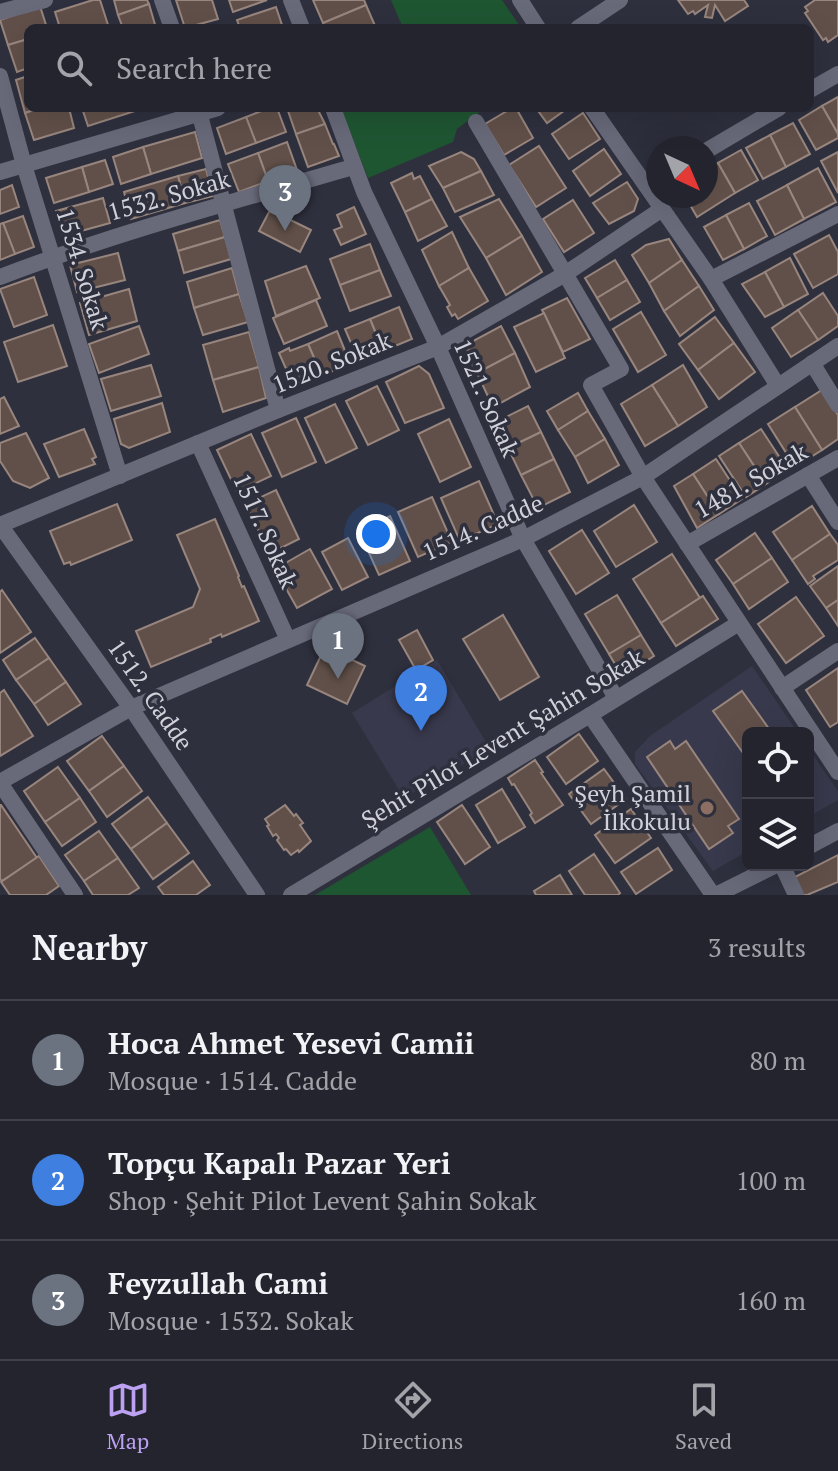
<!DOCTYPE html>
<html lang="en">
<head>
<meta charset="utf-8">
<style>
  body { margin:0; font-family:"PT Serif",serif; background:#2f303a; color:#f1f3f6 }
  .controls { position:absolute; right:24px; bottom:24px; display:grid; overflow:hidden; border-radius:12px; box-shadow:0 8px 32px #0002 }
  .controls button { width:72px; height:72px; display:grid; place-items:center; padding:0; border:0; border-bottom:2px solid #40414a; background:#23242e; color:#f1f3f6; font:40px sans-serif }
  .compass { position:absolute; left:646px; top:136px; width:72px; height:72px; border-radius:50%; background:#23242e; box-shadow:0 8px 32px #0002; rotate:136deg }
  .you { position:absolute; left:376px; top:534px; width:28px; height:28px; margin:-20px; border:6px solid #fff; border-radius:50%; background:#1a73e8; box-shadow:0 0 0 12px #1a73e833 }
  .badge { display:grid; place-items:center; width:52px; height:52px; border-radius:50%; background:#bca0f2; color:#fff; font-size:26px; font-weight:700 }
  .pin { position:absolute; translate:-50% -66px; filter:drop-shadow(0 2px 4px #0008) }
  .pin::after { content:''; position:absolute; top:42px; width:28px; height:24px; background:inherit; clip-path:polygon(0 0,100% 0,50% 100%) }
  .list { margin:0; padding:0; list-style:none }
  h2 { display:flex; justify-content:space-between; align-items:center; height:104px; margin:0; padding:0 32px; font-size:34px }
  h2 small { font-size:26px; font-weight:400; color:#a3a4aa }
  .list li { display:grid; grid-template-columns:52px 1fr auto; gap:24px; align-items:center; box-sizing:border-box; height:120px; padding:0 32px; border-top:2px solid #40414a }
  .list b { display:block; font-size:30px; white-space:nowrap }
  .list p { margin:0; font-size:26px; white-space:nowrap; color:#a3a4aa }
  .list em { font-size:26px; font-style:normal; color:#a3a4aa }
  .icon { flex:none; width:44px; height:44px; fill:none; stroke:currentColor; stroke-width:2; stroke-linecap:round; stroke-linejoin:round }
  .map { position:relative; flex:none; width:838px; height:895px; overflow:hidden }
  .search { position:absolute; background:#23242e; box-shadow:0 8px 32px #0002; left:24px; right:24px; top:24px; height:88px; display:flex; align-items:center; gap:20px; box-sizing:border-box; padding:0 28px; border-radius:12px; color:#a3a4aa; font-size:30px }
  .sheet { height:464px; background:#23242e }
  nav { display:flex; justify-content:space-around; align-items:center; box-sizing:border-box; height:112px; border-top:2px solid #40414a; background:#23242e; font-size:22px; color:#a3a4aa }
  nav a { display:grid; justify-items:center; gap:4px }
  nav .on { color:#bca0f2 }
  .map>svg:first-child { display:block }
</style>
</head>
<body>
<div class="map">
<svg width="838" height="895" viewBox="0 0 838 895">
  <rect width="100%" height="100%" fill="#2f303e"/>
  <g fill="#39394d">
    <path d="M437,660L490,749L404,798L352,713Z"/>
    <path d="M752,666L798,733H748V851L713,871L635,764V752L650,736Z"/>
    <path d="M808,748L838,791V800L808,817Z"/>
  </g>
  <g fill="#1f5632">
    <path d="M391,0H502L521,28H403Z"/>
    <path d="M341,108H485L457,129L453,142L368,178Z"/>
    <path d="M430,827L471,895H315Z"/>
  </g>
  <g fill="#615049" stroke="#98867e" stroke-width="2">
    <path d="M93,0H100L109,28H60L55,12Z"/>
    <path d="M114,0H147L149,4L118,15Z"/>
    <path d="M176,0H212L218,19L185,28Z"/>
    <path d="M229,0H267L233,12Z"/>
    <path d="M313,0H364L366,5L323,23Z"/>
    <path d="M678,0H744L748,6L725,21L715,5L712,18L705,17L708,5L695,14L693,11L688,14Z"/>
    <path d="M815,0H838V35L828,42L826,38L823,40L805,13L808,11L805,7Z"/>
    <path d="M149,4L156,28H123L118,15Z"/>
    <path d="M366,5L376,28H325L323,23Z"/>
    <path d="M40,6L47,28H28V39L8,45L0,20Z"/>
    <path d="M276,7L283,28H240L237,20Z"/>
    <path d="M28,39V68L17,72L8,45Z"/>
    <path d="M28,76V108H40L25,113L16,80Z"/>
    <path d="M838,97V134L822,106Z"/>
    <path d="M822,106L838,134V138L816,150L799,120Z"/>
    <path d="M40,108H69L74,128L34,140L25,113Z"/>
    <path d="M82,108H138V110L88,126Z"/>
    <path d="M269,108H277L286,132L256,143L246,117Z"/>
    <path d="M287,108H317L325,124L296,134Z"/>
    <path d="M512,108H516L533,138L504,155L485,124Z"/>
    <path d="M536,108H568L547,123Z"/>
    <path d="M583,113L600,139L569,159L552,134Z"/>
    <path d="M246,117L256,143L226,154L217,128Z"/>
    <path d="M793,123L810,154L786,167L770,135Z"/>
    <path d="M325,124L333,144H334L339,156L308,167L296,134Z"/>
    <path d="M195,132L202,158L151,174L143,147Z"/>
    <path d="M770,135L786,167L763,179L746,148Z"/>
    <path d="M287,142L297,170L268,181L258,153Z"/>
    <path d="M539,146L566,188L536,207L509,165Z"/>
    <path d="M143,147L151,174L121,184L113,157Z"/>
    <path d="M604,149L621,174L590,196L573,171Z"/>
    <path d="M741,150L758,180L735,193L718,163Z"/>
    <path d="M461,152L474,159L481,171L443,188L429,166Z"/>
    <path d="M838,152V193L821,161Z"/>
    <path d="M258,153L268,181L239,192L228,164Z"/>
    <path d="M105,160L113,184L89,192L82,167Z"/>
    <path d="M718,163L735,193L697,217L685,196H706V171Z"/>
    <path d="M82,167L89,192L54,203L46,178Z"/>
    <path d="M818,168L836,202L804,219L787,185Z"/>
    <path d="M206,169L213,196L185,203L178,176Z"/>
    <path d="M481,171L494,195L455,212L443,188Z"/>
    <path d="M412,173L414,179L420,176L432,199L405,212L391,183Z"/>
    <path d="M178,176L185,203L131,219L124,192Z"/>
    <path d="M627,182L638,199L634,211L609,224L593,203Z"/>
    <path d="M12,185L19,207L0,214V190Z"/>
    <path d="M787,185L804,219L775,235L757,201Z"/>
    <path d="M103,198L110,223L63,236L56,211Z"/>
    <path d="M432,199L447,226L418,241L405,212Z"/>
    <path d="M499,199L522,236L486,258L460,217Z"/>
    <path d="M573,200L594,233L564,252L543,219Z"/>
    <path d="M749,203L767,236L744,249L726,215Z"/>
    <path d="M354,207L366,234L341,245L334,230L342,227L337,215Z"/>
    <path d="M270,210L311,230L300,252L259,231Z"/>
    <path d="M726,215L744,249L723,260L704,227Z"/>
    <path d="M23,216L34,247L15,254L3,223Z"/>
    <path d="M220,220L225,237L178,251L173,234Z"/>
    <path d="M3,223L15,254L0,260V224Z"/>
    <path d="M452,232L469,268L439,286L422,250Z"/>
    <path d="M829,235L838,252V274L813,288L794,254Z"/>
    <path d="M522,236L542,272L506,295L486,258Z"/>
    <path d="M225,237L231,259L184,273L178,251Z"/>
    <path d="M669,239L682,260L649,283L632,255L646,245Z"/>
    <path d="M370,244L380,270L340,285L330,259Z"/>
    <path d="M118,253L125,280L77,292L70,265Z"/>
    <path d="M790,258L808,294L784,307L765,272Z"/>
    <path d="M615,260L627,280L597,298L585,278Z"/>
    <path d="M682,260L699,286L664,311L649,283Z"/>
    <path d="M306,266L320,298L276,316L265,281Z"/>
    <path d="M232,268L239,294L194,308L187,282Z"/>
    <path d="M469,268L488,301L458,319L455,314L452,316L447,307L450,305L439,286Z"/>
    <path d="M380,270L391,296L350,311L340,285Z"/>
    <path d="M765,272L784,307L765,317L742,284Z"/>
    <path d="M34,277L47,315L14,327L0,289Z"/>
    <path d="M627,280L640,302L610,320L597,298Z"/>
    <path d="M699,286L714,310L680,336L664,311Z"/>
    <path d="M129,289L137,321L89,335L80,303Z"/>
    <path d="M823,293L838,316V326L818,340L798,310Z"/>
    <path d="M239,294L248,322L203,335L194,308Z"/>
    <path d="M567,298L590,339L563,352L542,310Z"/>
    <path d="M316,300L327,326L284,344L273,318Z"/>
    <path d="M399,307L412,339L383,351L370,319Z"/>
    <path d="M798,310L818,340L791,357L772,328Z"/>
    <path d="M641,312L666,355L638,372L613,329Z"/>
    <path d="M544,313L565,358L536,372L514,327Z"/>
    <path d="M715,317L734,343L698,370L679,344Z"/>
    <path d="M370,319L383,351L359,362L345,329Z"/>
    <path d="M53,325L67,366L18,382L4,342Z"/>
    <path d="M139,326L149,354L99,373L89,344Z"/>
    <path d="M501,326L515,353L477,373L466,353L475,340Z"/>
    <path d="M337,331L350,363L322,376L308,344Z"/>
    <path d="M249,332L259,367L213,380L203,345Z"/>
    <path d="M734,343L755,372L719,399L698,370Z"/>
    <path d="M308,344L322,376L294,387L279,353L289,348L290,351Z"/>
    <path d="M515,353L530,387L493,407L477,373Z"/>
    <path d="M151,365L161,396L111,411L101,379Z"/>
    <path d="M683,365L707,407L678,426L652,385Z"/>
    <path d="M419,366L429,374L444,408L405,423L386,382Z"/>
    <path d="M259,367L266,398L223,412L213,380Z"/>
    <path d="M652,385L678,426L645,446L621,404Z"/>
    <path d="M377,386L399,430L368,445L346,401Z"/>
    <path d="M822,390L838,415V439L822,450L795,407Z"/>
    <path d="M578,393L588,411L558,430L547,411Z"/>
    <path d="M4,397L19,426L0,434V399Z"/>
    <path d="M162,403L170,432L129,448L121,444L114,419Z"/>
    <path d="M335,404L357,448L326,463L305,418Z"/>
    <path d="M528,406L541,432L510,447L498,421Z"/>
    <path d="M795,407L822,450L795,467L768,424Z"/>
    <path d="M588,411L605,439L575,457L558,430Z"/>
    <path d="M296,418L316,462L282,477L262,433Z"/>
    <path d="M449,419L471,467L440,482L418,434Z"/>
    <path d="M84,429L96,457L92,459L95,464L59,477L44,444Z"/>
    <path d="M761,429L788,470L766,484L739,443Z"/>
    <path d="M541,432L554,459L521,475L508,448Z"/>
    <path d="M26,433L49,478L30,488L13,481L0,461V443Z"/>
    <path d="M251,434L271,476L237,492L217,450Z"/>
    <path d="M605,439L619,465L588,483L575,457Z"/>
    <path d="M739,443L766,484L746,497L719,456Z"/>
    <path d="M554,459L570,492L538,508L521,475Z"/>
    <path d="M716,459L742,499L719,514L693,474Z"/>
    <path d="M693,474L719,514L697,528L674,486Z"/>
    <path d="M479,481L498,524L460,541L441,498Z"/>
    <path d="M276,490L299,539L269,554L246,504Z"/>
    <path d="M432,497L452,542L418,557L398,512Z"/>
    <path d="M117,504L132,540L71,565L70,562L64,564L50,531Z"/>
    <path d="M634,505L657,542L616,567L594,531Z"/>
    <path d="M812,506L830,534L792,560L773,532Z"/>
    <path d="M390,516L410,561L379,575L359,531Z"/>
    <path d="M215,519L239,576L238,577L242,587L244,586L259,621L222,637L221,634L210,639L211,642L151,667L136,631L193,607L200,589L177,535Z"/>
    <path d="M582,530L609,573L576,594L549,551Z"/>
    <path d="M755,533L772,558L733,584L716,560Z"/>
    <path d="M830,534L838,545V560L813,576L815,579L808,584L792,560Z"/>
    <path d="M348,538L368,577L342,590L322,552Z"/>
    <path d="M310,549L332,589L297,608L275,569Z"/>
    <path d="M672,554L700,598L661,623L633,579Z"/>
    <path d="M772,558L788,582L749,609L733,584Z"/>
    <path d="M838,566V600L826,608L810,586Z"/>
    <path d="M2,590L31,632L0,653V592Z"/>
    <path d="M617,595L641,635L609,654L585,614Z"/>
    <path d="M703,596L718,619L676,646L661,623Z"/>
    <path d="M796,597L824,636L786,663L758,624Z"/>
    <path d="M838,600V626L826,608Z"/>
    <path d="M503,615L539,677L500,700L463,639Z"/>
    <path d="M417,630L433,660L416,670L399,640Z"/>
    <path d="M641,635L654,656L622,676L609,654Z"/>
    <path d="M35,638L49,658L16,680L3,660Z"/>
    <path d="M325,647L365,666L347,704L307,685Z"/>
    <path d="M49,658L66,682L34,704L16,680Z"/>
    <path d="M838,668V722L830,727L806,690Z"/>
    <path d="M66,682L81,704L48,725L34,704Z"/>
    <path d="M4,690L33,736L0,756V693Z"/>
    <path d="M742,691L772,733H748V760L713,711Z"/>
    <path d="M579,734L598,761L566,784L547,757Z"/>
    <path d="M102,736L124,766L89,791L67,761Z"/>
    <path d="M670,741L675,749L686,741L739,819L728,826L733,833L709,849L647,757Z"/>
    <path d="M535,760L543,772L541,773L563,805L535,823L530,815L532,813L514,784L512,785L508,778Z"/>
    <path d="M124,766L142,791L107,817L89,791Z"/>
    <path d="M58,767L80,798L45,822L24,791Z"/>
    <path d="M604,769L626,799L591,824L569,794Z"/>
    <path d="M502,789L525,827L498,843L476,805Z"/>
    <path d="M148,797L167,823L131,849L112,824Z"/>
    <path d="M80,798L96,822L62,846L45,822Z"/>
    <path d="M0,805H1L37,858L2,881L0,879Z"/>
    <path d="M285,805L294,816L296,814L303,823L300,825L311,841L299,852L298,850L291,855L286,849L284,850L277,840L279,838L276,834L273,836L267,826L269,825L265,819Z"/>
    <path d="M462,805L490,847L465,864L437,822Z"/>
    <path d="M631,809L651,838L615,863L595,835Z"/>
    <path d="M167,823L189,853L153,879L131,849Z"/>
    <path d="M99,831L118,858L84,881L65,855Z"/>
    <path d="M658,848L672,870L636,894L621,872Z"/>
    <path d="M594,854L620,893L618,895H585L569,871Z"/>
    <path d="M838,855V882L807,895H801L793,878Z"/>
    <path d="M39,856L59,886L46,895H10L1,882Z"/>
    <path d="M118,858L139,888L128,895H93L84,881Z"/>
    <path d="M193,861L210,885L196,895H164L158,887Z"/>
    <path d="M560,875L572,895H536L534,891Z"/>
  </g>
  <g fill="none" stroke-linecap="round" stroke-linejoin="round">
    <g stroke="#686979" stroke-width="16">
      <path d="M162,0L172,28"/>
      <path d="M291,0L302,28"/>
      <path d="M520,0L538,28"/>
      <path d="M0,12L45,0"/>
      <path d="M578,28L620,0"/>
      <path d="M0,76L24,165L120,476"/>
      <path d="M810,90L838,74"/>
      <path d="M198,108L278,410"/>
      <path d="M333,108L364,192L438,347L523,539L616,698"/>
      <path d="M592,108L711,279L778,386"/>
      <path d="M476,122L621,369L591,385L643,477L838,772"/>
      <path d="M706,151L779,108"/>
      <path d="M0,172L218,108"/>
      <path d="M0,277C115,233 235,201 353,167"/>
      <path d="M711,279L838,214"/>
      <path d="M812,363L838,405"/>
      <path d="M198,443L288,640"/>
      <path d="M808,475L838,522"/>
      <path d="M0,525L278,410L438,347L565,274L662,209"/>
      <path d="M0,525L131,708L257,895"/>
      <path d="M687,544L838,458"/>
      <path d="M782,688L838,651"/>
      <path d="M590,715L713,895"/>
      <path d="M0,782L131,708L523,539L643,477L838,346"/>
      <path d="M0,783L75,895"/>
      <path d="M808,847L838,831"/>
      <path d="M782,865L796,895"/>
      <path d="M291,895L590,715L739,623"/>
      <path d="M716,895L776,865"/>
    </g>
  </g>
  <circle fill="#8d6e63" stroke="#2f303e" stroke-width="3" cx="707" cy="808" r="8"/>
  <g text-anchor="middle" stroke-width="7" stroke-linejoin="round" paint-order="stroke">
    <g font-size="24" fill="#d1d1da" stroke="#2f303e">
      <text transform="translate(169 196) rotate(-16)" y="8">1532. Sokak</text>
      <text transform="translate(82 269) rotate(73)" y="8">1534. Sokak</text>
      <text transform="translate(332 363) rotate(-22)" y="8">1520. Sokak</text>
      <text transform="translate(486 398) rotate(66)" y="8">1521. Sokak</text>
      <text transform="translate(751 481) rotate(-30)" y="8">1481. Sokak</text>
      <text transform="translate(483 528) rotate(-24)" y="8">1514. Cadde</text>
      <text transform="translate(265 531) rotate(66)" y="8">1517. Sokak</text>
      <text transform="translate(150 695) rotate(55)" y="8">1512. Cadde</text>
      <text transform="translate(503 739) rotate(-31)" y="8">Şehit Pilot Levent Şahin Sokak</text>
    </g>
    <g font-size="24" fill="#d1d1da" stroke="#2f303e" text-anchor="end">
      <text x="691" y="802">Şeyh Şamil<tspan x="691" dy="28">İlkokulu</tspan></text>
    </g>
  </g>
</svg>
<div class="controls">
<button><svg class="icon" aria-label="locate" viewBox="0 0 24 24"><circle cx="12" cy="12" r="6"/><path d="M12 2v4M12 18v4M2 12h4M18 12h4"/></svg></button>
<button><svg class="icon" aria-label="layers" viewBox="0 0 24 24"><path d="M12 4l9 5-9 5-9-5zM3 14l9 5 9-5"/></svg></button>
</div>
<svg class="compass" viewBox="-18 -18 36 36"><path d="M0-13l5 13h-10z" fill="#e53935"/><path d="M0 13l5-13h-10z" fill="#a3a4aa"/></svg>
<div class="you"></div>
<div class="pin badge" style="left:338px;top:679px;background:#6b7280">1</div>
<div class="pin badge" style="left:421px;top:731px;background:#3f7fe0">2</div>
<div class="pin badge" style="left:285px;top:231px;background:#6b7280">3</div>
<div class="search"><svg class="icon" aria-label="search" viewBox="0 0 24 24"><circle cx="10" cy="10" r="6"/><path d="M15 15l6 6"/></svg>Search here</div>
</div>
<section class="sheet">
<h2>Nearby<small>3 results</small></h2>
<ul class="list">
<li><span class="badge" style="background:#6b7280">1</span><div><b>Hoca Ahmet Yesevi Camii</b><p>Mosque · 1514. Cadde</p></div><em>80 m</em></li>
<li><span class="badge" style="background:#3f7fe0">2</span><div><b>Topçu Kapalı Pazar Yeri</b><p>Shop · Şehit Pilot Levent Şahin Sokak</p></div><em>100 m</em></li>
<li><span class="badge" style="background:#6b7280">3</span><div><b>Feyzullah Cami</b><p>Mosque · 1532. Sokak</p></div><em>160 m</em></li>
</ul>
</section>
<nav>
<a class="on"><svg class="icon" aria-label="map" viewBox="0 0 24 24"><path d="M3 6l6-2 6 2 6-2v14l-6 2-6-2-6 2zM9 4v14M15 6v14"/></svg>Map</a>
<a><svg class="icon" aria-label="directions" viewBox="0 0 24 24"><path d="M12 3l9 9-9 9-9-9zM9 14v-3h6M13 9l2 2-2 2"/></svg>Directions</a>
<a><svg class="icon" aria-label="saved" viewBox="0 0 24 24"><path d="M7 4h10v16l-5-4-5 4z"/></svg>Saved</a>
</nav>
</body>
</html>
